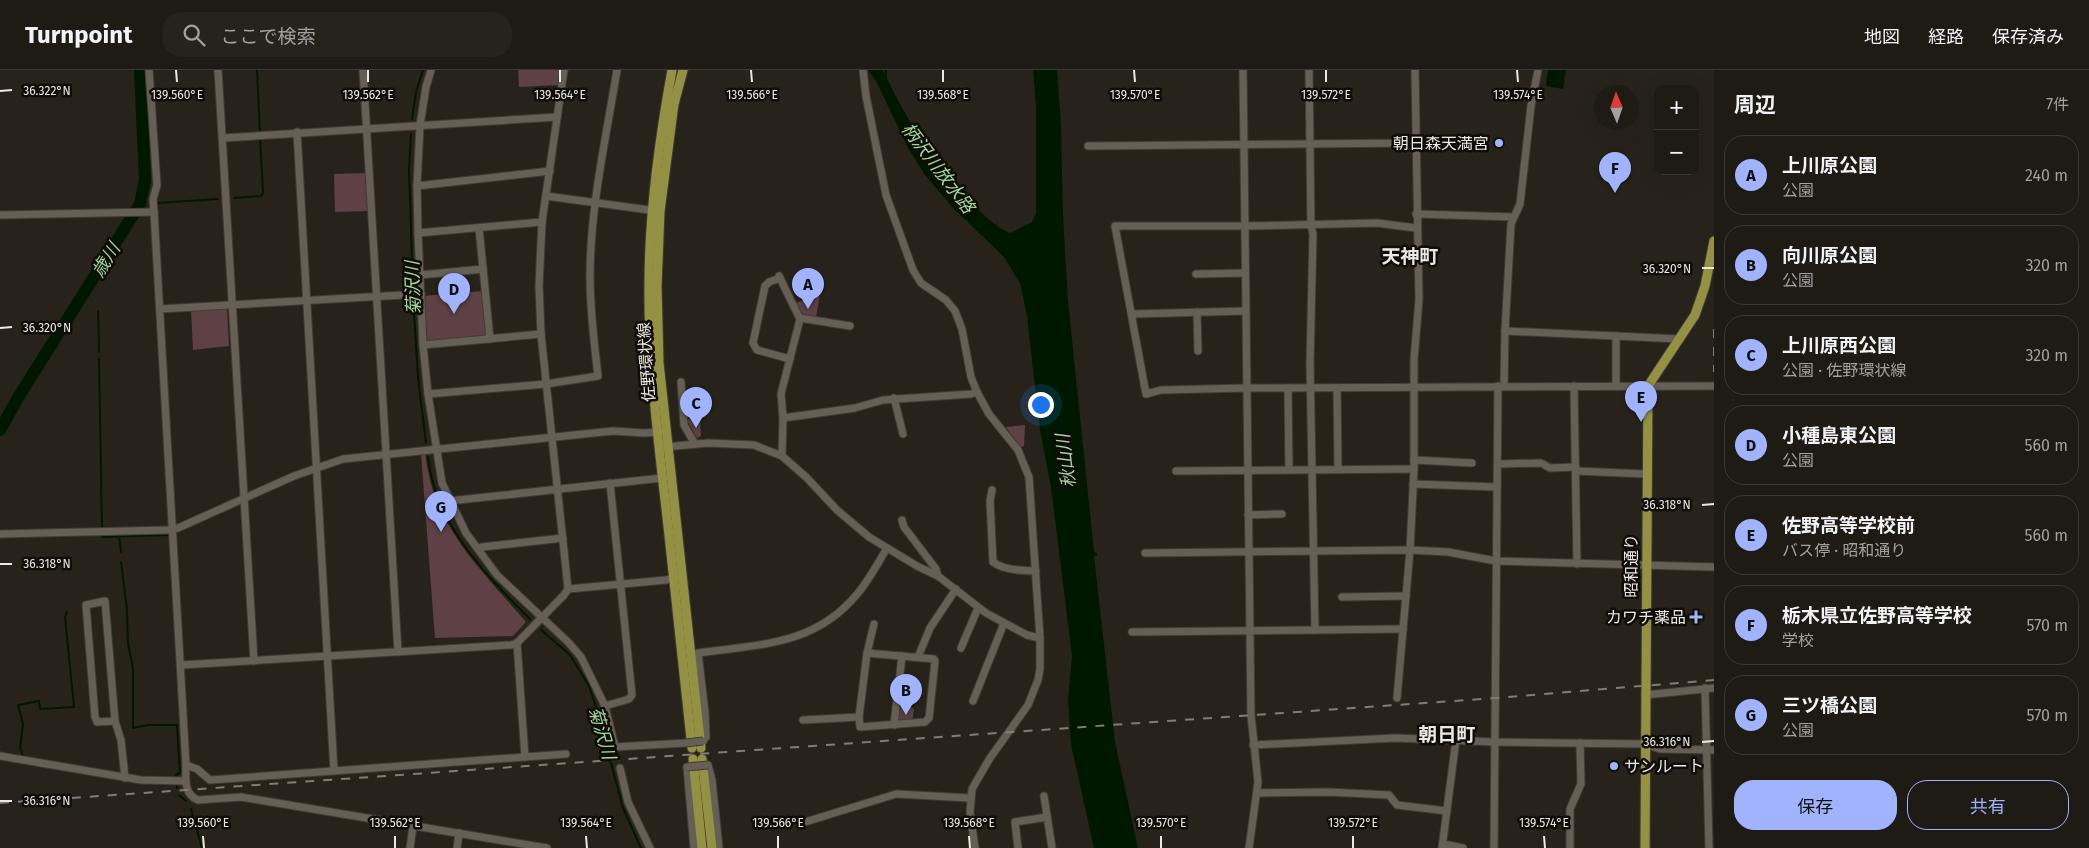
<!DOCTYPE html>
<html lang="ja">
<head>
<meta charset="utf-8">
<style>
  body { margin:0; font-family:"Fira Sans","Noto Sans JP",sans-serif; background:#26231d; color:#f1f3f6 }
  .controls { position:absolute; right:15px; top:15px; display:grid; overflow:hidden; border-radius:10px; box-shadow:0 5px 20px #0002 }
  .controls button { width:45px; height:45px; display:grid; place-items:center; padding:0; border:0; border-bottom:1px solid #3c3834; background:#1e1a14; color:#f1f3f6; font:25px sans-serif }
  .compass { position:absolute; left:1594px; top:15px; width:45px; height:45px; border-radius:50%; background:#1e1a14; box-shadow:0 5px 20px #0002; rotate:358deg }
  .you { position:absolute; left:1040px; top:334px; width:18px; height:18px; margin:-12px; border:4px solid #fff; border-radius:50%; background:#1a73e8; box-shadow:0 0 0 8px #1a73e833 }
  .badge { display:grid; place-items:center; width:32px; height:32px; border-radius:50%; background:#a1b3fd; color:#111; font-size:16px; font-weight:700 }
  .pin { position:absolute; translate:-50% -41px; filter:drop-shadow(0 1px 2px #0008) }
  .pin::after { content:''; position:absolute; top:26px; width:18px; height:15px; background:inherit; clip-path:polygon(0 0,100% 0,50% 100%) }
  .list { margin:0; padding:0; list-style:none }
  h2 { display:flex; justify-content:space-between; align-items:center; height:65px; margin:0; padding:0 20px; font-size:21px }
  h2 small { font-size:16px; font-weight:400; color:#a1a1a0 }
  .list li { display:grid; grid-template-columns:32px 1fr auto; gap:15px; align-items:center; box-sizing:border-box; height:80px; margin:0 10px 10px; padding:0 10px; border:1px solid #3c3834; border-radius:20px }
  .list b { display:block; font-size:19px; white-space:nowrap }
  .list p { margin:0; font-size:16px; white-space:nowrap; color:#a1a1a0 }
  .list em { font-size:16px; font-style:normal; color:#a1a1a0 }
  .actions { display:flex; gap:10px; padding:15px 20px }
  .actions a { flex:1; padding:11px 0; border:1px solid #a1b3fd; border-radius:20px; text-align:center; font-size:18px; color:#a1b3fd }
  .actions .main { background:#a1b3fd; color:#111 }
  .icon { flex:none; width:28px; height:28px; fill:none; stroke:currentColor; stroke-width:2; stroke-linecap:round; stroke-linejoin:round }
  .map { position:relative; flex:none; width:1714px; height:778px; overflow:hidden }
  header { display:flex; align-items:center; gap:30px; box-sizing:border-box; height:70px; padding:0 25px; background:#1e1a14; border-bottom:1px solid #3c3834 }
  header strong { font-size:24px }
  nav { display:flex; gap:28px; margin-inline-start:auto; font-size:18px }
  .search { width:350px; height:45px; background:#26231d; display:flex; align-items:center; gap:12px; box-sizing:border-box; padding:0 18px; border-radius:20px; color:#a1a1a0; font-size:19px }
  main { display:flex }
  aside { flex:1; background:#1e1a14 }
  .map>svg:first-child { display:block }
</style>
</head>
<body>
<header>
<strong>Turnpoint</strong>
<div class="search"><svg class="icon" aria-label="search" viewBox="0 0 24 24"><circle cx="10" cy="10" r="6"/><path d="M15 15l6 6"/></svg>ここで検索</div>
<nav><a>地図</a><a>経路</a><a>保存済み</a></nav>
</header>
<main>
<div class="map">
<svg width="1714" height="778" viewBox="0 0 1714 778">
  <rect width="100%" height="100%" fill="#28231a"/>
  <g fill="#5f4044">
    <path d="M518,0H560L558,15L519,17Z"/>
    <path d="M365,103L368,141L335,142L334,104Z"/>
    <path d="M482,221L487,262L483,267L431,272L426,270L423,226Z"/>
    <path d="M820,223L816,248L802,245L796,233Z"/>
    <path d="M191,239H227L229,276L193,280Z"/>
    <path d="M686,349H700L701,366L697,368Z"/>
    <path d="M1025,355L1024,376L1020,377L1006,357Z"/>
    <path d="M425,383C427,396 429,409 433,421C450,472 492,512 526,552L513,566L435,568L421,384Z"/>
    <path d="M901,634L908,635L914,639L912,652L898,651Z"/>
  </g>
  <g fill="#001800">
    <path d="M868,0H883C905,48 934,94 971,132C983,144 994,156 1010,163L1032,152L1036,143V36L1033,0H1057L1061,56L1063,145L1068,231L1094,482L1097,483V486H1094L1115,672L1138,778H1094L1071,674L1068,630L1072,586L1051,417L1040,360L1027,246L1020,213L1004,187L954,139L925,105L908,78L876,11Z"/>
    <path d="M1548,0H1566L1563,19L1546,16Z"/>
  </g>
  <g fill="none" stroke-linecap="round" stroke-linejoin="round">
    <g stroke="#001800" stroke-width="2">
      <path d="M257,0L260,63"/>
      <path d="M886,0V8"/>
      <path d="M412,49L416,22L423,0"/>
      <path d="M411,64L409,99L413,221"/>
      <path d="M234,128L261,126L263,123L260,67"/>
      <path d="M156,133L218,129"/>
      <path d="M413,226L418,307L426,373"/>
      <path d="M98,241L99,282"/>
      <path d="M99,289L102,458"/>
      <path d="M428,387C435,453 485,505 530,549"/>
      <path d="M119,466L121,482"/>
      <path d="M102,467L168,465"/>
      <path d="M121,492L127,540L128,573L133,598V658L148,655H177L180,703L176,705"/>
      <path d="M541,560L570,585L589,616L596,637L623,738L641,778"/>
      <path d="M23,686L20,677L23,654L18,635L39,631L40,639L74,637L65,547L67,542"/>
      <path d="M177,714V718"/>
      <path d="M179,725L186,731"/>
      <path d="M191,739L202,778"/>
    </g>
    <path stroke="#001800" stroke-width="12" d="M0,360L19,326L140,134L145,110L140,0"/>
    <g stroke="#413d36" stroke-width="9">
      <g id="minor">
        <path d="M149,0L157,115L153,129L154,142L186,695C186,708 183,724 198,730L241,727L547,778"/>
        <path d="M218,0L254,591"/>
        <path d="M363,0L398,582"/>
        <path d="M431,0L426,17L420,55L417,116L418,163L423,275L428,324L442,413L466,463L497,505L569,573L581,587L605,636L615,677L686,673"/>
        <path d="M863,0L866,26L886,125L913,200L921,213L946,230L955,241L962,259L971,307L977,322L989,344L1018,380L1029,407L1040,568V599L1038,610L1028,635L990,688L972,719L970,742L975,778"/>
        <path d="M1243,0L1251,645L1258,712L1249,778"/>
        <path d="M1309,0L1311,155L1313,164L1310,294L1315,560"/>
        <path d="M297,62L334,701"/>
        <path d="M223,68L557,47"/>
        <path d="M1088,76L1415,73"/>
        <path d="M417,116L550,101"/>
        <path d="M546,126L657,141"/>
        <path d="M1416,144L1514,147"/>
        <path d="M0,145L154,142"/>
        <path d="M479,158L490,269"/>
        <path d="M1416,158L1377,153L1245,156H1115L1146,324L1161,320L1246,318L1714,316"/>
        <path d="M418,163L542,152"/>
        <path d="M1196,204L1245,203"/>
        <path d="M420,205L483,199"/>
        <path d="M779,206L800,249L781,324L783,348L782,386"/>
        <path d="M780,208L769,212L765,216L753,273L757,280L790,289"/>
        <path d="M160,239L421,224"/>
        <path d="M1197,242L1198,281"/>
        <path d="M1132,244L1245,241"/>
        <path d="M800,248L850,256"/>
        <path d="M1505,261L1680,269"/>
        <path d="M423,275L541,264"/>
        <path d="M681,312L684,355L695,374"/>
        <path d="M1504,316L1505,261L1511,154L1520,134L1531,36L1538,0"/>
        <path d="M1574,316L1577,494"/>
        <path d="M1616,316V266"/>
        <path d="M1337,318L1338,398"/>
        <path d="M1288,319L1289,399"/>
        <path d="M428,324L546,314L598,306C594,273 590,240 590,207C590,138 606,68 617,0"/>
        <path d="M894,328L903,364"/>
        <path d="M783,348L855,338L883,330L971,324L977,322"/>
        <path d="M665,377L708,373L754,375L782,386L806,407L837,440L869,467L917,496L938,506L986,543L1027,565L1040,568"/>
        <path d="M1414,390L1472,393"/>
        <path d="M1498,394L1541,393L1550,398L1576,397"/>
        <path d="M1176,401L1414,399"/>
        <path d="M1576,401L1646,404"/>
        <path d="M1413,414L1497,417"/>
        <path d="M992,420L990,431L993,492C1003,500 1024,501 1036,501"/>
        <path d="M449,431L662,408"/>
        <path d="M1248,445L1282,444"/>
        <path d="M902,450L904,457L936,499L938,506"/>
        <path d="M0,464L168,460L178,458L294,406L343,389L613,361L644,363L661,362"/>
        <path d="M478,479L482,477L563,468"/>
        <path d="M1145,483L1410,480L1448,482L1496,491L1714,497"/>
        <path d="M568,519L666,510L677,507"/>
        <path d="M1342,527L1406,526"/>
        <path d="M1132,562L1403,559"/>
        <path d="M517,573L525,687"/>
        <path d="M961,578L978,538"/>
        <path d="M867,583L934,589L935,591L929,648L925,652L860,657L859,647Z"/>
        <path d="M867,583L874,554"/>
        <path d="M918,587L930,558L956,519"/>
        <path d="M181,595L511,575L517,573L564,525L568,519L541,264L539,216L542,152L564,0"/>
        <path d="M1705,618L1709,778"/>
        <path d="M1645,625L1714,618"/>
        <path d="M1397,628L1410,480L1414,399V289L1419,230L1415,0"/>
        <path d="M973,631L1004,553"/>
        <path d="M605,636L629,629L632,625L610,413"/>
        <path d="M803,650L859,647"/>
        <path d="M115,651L97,652L95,647L86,535L105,531L115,651L121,670L125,708"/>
        <path d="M894,655L902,586"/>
        <path d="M703,671L706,667L705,642L698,583C760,574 815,576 858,523C869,510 878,493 887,478"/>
        <path d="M1253,675L1395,668L1495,672L1645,674L1660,679L1714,680"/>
        <path d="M0,686L141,710L185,711"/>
        <path d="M186,695L197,699L210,710L566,684"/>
        <path d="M708,695L712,710L719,778"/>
        <path d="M687,697L694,778"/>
        <path d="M620,698L628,732L650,778"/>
        <path d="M1258,723L1328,722L1389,725L1397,735L1447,741"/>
        <path d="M1044,726L1052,778"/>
        <path d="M802,753L896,724L970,728"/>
        <path d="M1443,774L1463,778"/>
        <path d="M410,778L413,756"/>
        <path d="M457,778L459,763"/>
        <path d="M1018,778L1015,752L1047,747"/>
        <path d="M1442,778L1456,670"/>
        <path d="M1494,778L1498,316"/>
        <path d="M1570,778V739L1581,714L1580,673"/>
      </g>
    </g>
    <g stroke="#413d36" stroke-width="11">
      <g id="major">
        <path d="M672,0C659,71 649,143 649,214C648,295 659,376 668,456C676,530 684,604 692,678"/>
        <path d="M683,0L674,34L660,141L657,216L659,293L701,678"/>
        <path d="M693,689L702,778"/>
        <path d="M702,689L712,778"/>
        <path d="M1645,778L1648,316L1695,245L1705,216L1714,171"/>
      </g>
    </g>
    <use href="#minor" stroke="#665f56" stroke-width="7"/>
    <use href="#major" stroke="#949145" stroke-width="9"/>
    <g stroke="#817c75" stroke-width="2" stroke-dasharray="9 9" stroke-linecap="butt">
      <path d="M1714,259V302"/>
      <path d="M0,733L1496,628L1714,610"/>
    </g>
    <g stroke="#413d36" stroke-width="9" stroke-linecap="butt">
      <g id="minor-bridge">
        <path d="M686,673L703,671"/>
        <path d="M687,697L708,695"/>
      </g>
    </g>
    <use href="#minor-bridge" stroke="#665f56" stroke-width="7"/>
  </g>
  <path fill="none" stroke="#ece9e3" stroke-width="2" d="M176,0L177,12M368,0V12M560,0V12M751,0L752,12M943,0V12M1134,0L1135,12M1326,0V12M1517,0L1518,12M0,21L12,20M1702,198H1714M0,258L12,257M1702,435L1714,434M0,494H12M1702,672L1714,671M0,731H12M203,766L204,778M395,766V778M586,766L587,778M778,766V778M969,766L970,778M1161,766V778M1353,766V778M1544,766L1545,778"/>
  <g fill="#a1b3fd" stroke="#0f0c09" stroke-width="2">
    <circle cx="1499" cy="73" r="5"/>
    <path d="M1693.5 539.5h5v5h5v5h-5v5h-5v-5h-5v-5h5z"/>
    <circle cx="1614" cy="696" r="5"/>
  </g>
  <g text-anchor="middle" stroke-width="5" stroke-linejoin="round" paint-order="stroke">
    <g font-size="16" fill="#ece9e3" stroke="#0f0c09" text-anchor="end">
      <text x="1489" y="79">朝日森天満宮</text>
      <text x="1686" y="553">カワチ薬品</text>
      <text x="1624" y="702" text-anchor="start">サンルート</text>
    </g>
    <g font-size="16" fill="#ece9e3" stroke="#0f0c09">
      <text transform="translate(646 292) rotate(-94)" y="6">佐野環状線</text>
      <text transform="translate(1631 496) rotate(-90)" y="6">昭和通り</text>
    </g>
    <g font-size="18" font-style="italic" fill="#a2d79c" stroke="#0f0c09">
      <text transform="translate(938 98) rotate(53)" y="6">柄沢川放水路</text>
      <text transform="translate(106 190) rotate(-58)" y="6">歳川</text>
      <text transform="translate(413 218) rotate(-92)" y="6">菊沢川</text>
      <text transform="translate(1066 391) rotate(-97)" y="6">秋山川</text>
      <text transform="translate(602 663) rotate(74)" y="6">菊沢川</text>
    </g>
    <g font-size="19" font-weight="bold" fill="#ece9e3" stroke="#0f0c09">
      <text x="1410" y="193">天神町</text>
      <text x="1447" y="671">朝日町</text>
    </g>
  </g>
  <g font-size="12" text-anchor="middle" fill="#ece9e3" stroke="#0f0c09" stroke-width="5" stroke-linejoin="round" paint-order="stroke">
    <text x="47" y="25">36.322°N</text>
    <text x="177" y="29">139.560°E</text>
    <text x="368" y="29">139.562°E</text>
    <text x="560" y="29">139.564°E</text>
    <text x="752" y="29">139.566°E</text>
    <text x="943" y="29">139.568°E</text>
    <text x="1135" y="29">139.570°E</text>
    <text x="1326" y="29">139.572°E</text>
    <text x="1518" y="29">139.574°E</text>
    <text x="1667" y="203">36.320°N</text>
    <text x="47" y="262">36.320°N</text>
    <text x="1667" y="439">36.318°N</text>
    <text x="47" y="498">36.318°N</text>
    <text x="1667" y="676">36.316°N</text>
    <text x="47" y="735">36.316°N</text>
    <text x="203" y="757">139.560°E</text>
    <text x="395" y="757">139.562°E</text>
    <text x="586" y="757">139.564°E</text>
    <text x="778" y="757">139.566°E</text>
    <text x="969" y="757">139.568°E</text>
    <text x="1161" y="757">139.570°E</text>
    <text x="1353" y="757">139.572°E</text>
    <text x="1544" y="757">139.574°E</text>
  </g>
</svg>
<div class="controls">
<button>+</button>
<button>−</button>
</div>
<svg class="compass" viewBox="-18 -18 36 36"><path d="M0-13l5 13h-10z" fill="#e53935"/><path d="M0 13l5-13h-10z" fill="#a1a1a0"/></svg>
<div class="you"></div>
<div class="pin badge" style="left:808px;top:239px">A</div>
<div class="pin badge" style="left:906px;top:645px">B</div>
<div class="pin badge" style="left:696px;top:358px">C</div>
<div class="pin badge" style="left:454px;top:244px">D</div>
<div class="pin badge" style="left:1641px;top:352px">E</div>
<div class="pin badge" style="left:1615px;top:123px">F</div>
<div class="pin badge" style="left:441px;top:462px">G</div>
</div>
<aside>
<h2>周辺<small>7件</small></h2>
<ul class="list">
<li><span class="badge">A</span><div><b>上川原公園</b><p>公園</p></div><em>240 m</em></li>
<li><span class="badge">B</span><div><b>向川原公園</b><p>公園</p></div><em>320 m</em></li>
<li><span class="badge">C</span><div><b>上川原西公園</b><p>公園 · 佐野環状線</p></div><em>320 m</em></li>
<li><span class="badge">D</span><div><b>小種島東公園</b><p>公園</p></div><em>560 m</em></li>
<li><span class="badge">E</span><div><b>佐野高等学校前</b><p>バス停 · 昭和通り</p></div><em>560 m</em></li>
<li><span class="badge">F</span><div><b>栃木県立佐野高等学校</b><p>学校</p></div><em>570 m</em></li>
<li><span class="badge">G</span><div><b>三ツ橋公園</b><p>公園</p></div><em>570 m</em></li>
</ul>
<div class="actions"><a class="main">保存</a><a>共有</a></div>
</aside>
</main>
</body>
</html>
